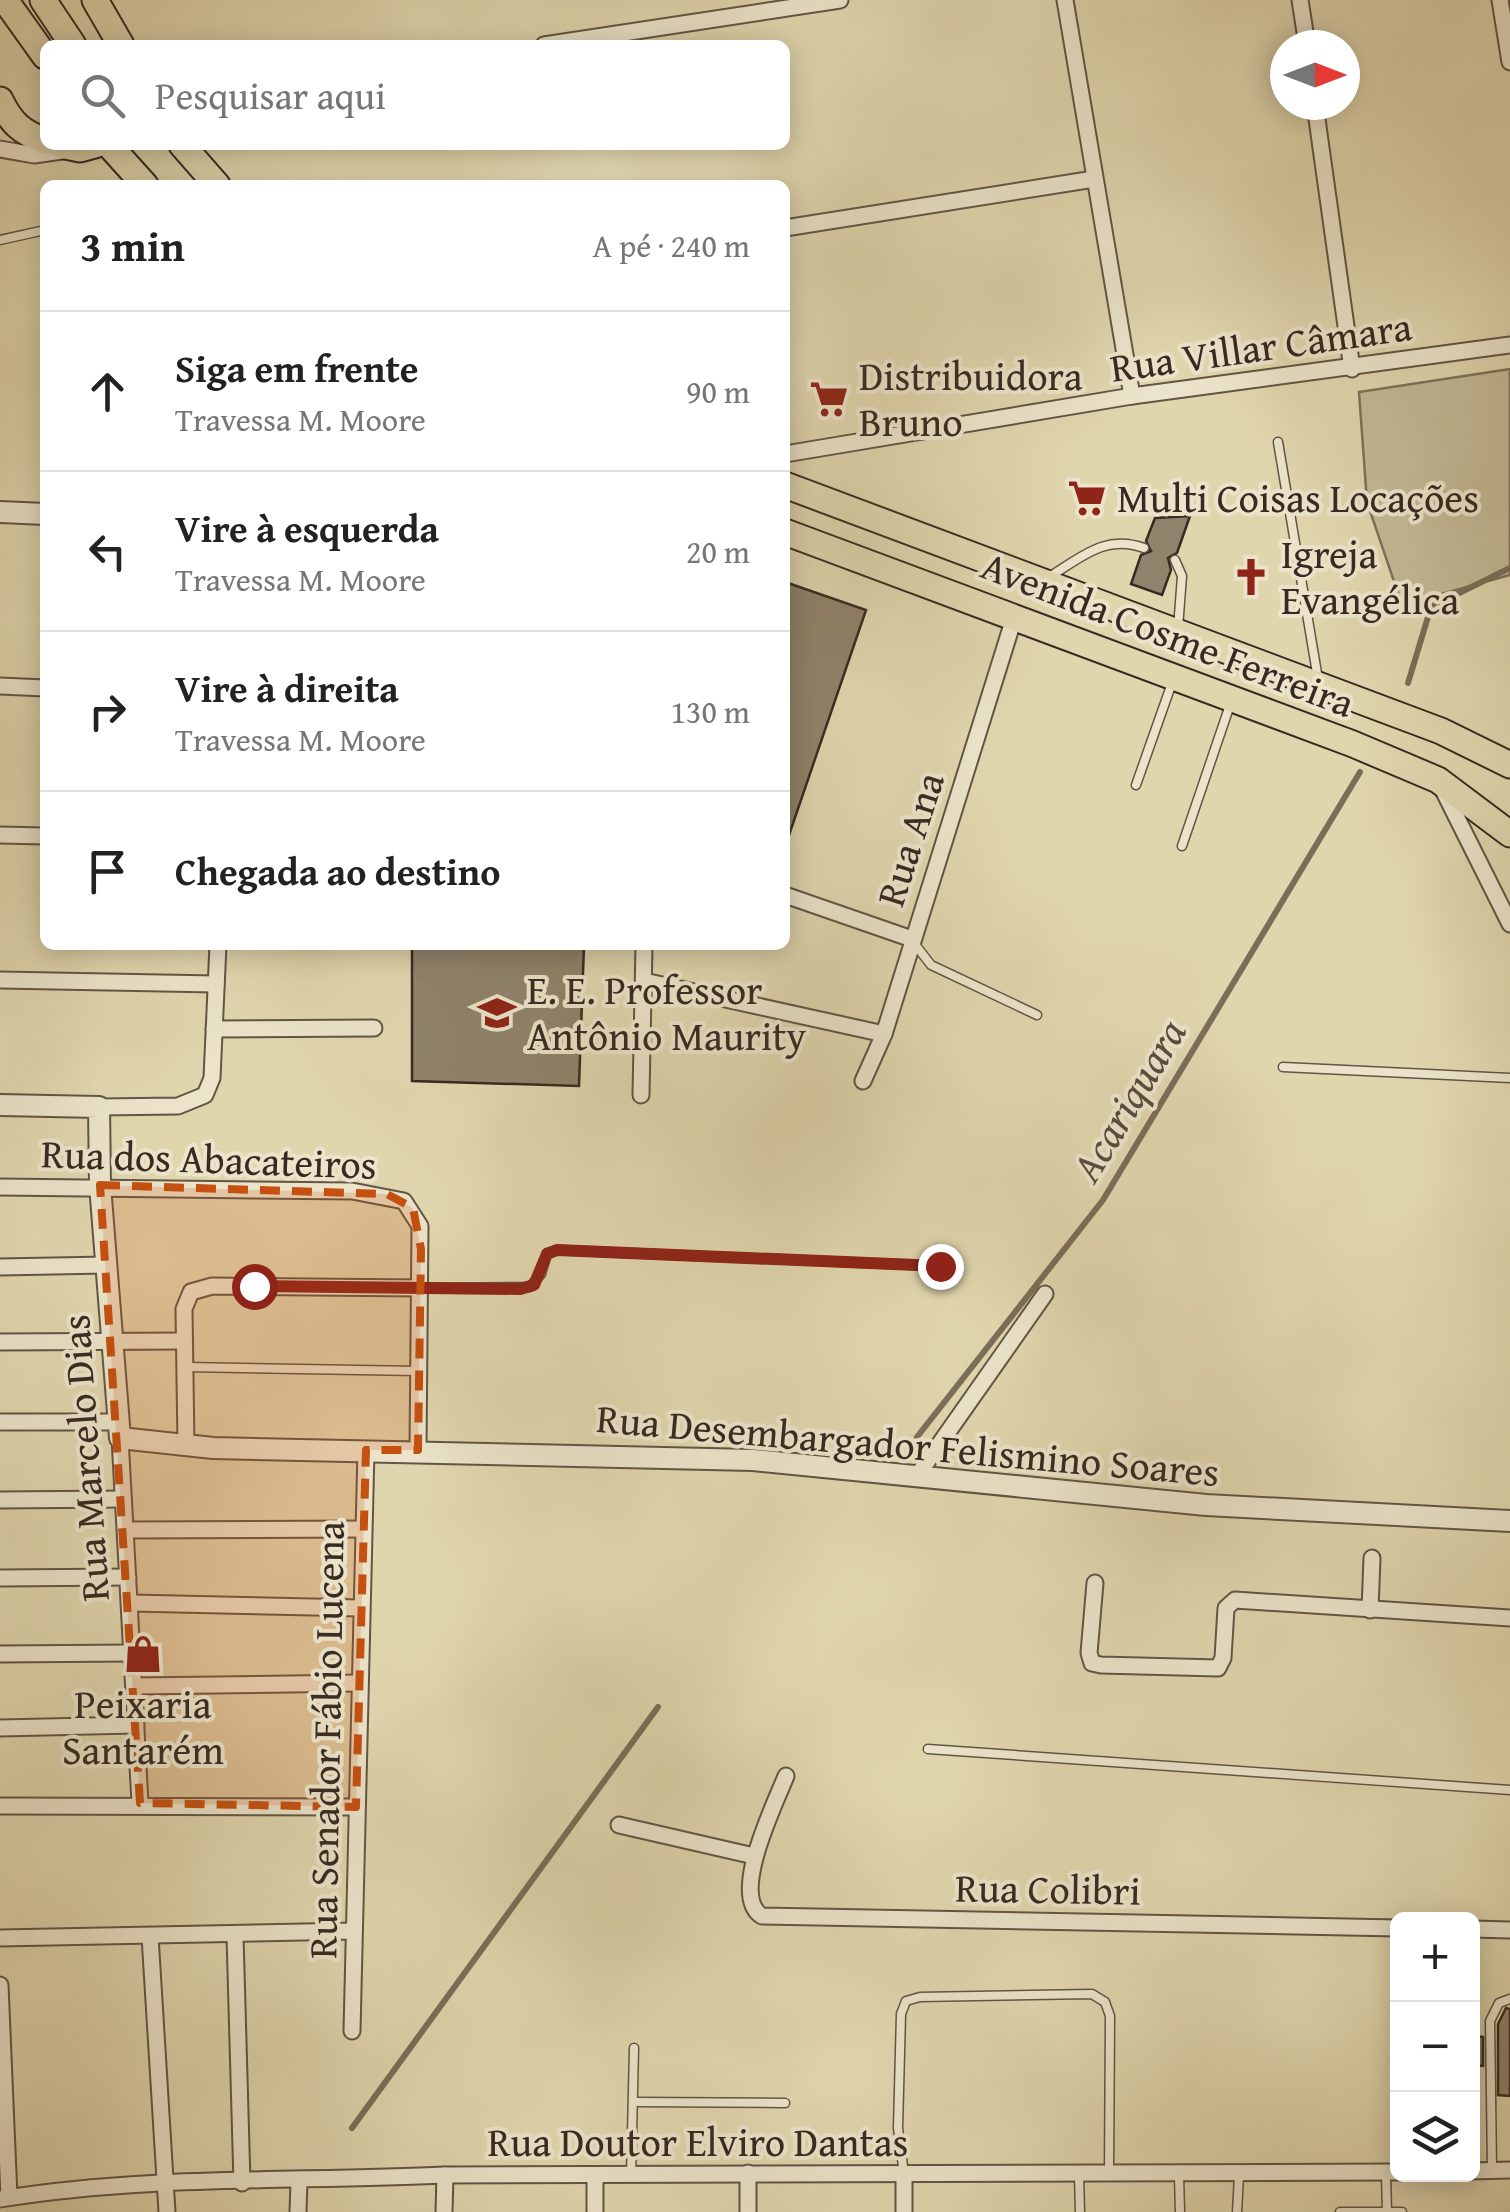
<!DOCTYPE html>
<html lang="pt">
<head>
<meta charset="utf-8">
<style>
  body { margin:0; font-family:"Gentium Book Plus",serif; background:#f2f2f2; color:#222 }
  .controls { position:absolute; right:30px; bottom:30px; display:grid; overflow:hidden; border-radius:15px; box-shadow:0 5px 25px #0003 }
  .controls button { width:90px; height:90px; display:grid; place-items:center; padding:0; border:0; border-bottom:2px solid #e0e0e0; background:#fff; color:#222; font:50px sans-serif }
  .compass { position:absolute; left:1270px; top:30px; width:90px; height:90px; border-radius:50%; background:#fff; box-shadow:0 5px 25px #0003; rotate:90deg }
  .stop { position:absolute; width:30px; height:30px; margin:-22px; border:8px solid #8f2418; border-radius:50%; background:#fff }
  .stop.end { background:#8f2418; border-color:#fff; box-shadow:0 2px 10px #0008 }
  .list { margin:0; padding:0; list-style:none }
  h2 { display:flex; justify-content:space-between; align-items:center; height:130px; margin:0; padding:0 40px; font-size:42px }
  h2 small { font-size:32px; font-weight:400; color:#767676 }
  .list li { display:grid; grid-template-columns:65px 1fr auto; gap:30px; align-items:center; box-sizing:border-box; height:160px; padding:0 40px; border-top:2px solid #e0e0e0 }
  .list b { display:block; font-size:38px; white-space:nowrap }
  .list p { margin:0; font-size:32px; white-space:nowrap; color:#767676 }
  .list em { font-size:32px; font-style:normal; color:#767676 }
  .icon { flex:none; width:55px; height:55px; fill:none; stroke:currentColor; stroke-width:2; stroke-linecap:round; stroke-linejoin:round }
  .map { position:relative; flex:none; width:1510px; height:2212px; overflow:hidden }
  .search { position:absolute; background:#fff; box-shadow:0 5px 25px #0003; left:40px; top:40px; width:750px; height:110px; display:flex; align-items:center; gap:25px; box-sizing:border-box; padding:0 35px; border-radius:15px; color:#767676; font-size:38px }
  .panel { position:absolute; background:#fff; box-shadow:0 5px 25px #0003; left:40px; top:180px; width:750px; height:770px; border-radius:15px }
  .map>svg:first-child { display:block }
</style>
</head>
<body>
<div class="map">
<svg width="1510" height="2212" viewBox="0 0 1510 2212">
  <rect width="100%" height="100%" fill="#e0d6ae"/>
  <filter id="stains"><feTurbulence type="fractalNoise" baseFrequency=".002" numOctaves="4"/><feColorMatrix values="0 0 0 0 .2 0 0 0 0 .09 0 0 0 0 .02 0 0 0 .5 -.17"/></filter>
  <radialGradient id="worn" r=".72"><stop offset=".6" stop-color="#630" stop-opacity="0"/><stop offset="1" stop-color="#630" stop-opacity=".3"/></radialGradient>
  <path fill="#c3b996" stroke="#7e725c" stroke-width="2.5" d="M1510,369V575L1402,605L1367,502L1359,392Z"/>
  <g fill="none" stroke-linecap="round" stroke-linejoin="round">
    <g stroke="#7b6e59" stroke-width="6">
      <path d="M1408,683L1431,607L1510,568"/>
      <path d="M917,1437L1103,1200L1360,772"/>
      <path d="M352,2128L658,1707"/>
    </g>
  </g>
  <g fill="#8f836b" stroke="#382a22" stroke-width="2.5">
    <path d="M1190,516L1177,553L1168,558L1171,570L1162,595L1131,584L1141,555L1151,551L1146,541L1155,518Z"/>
    <path d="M785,582L866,610L788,838H785Z"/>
    <path d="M412,945H584L579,1086L412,1081Z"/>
    <path d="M1506,2008L1510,2009V2096L1498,2095V2024Z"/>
    <path d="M1472,2036L1483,2037V2066L1472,2065Z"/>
  </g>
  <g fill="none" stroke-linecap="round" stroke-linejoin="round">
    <g stroke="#625545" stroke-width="11">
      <g id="service">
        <path d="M0,240L45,230"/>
        <path d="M1278,442L1318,679"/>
        <path d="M1175,560L1182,576L1178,628"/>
        <path d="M1049,577C1082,557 1105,534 1144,548"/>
        <path d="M1136,785L1173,680"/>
        <path d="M1182,846L1231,702"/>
        <path d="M914,943L931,965L1037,1015"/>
        <path d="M1283,1067L1510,1078"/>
        <path d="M421,1288L530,1287L541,1274L547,1253L557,1250L940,1266"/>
        <path d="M185,1367L418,1371"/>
        <path d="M928,1749L1510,1790"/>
        <path d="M635,2102L785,2103"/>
        <path d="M1492,2169L1490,2021L1499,2003L1510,1999"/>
        <path d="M1386,2173L1387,2212H1402"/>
        <path d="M904,2174L898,2128L901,2014L906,2001L920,1997L1092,1994L1105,2002L1110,2016L1109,2175"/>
        <path d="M1079,2175L1080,2212"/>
        <path d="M1179,2176L1180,2212"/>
        <path d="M631,2177L634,2048"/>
        <path d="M1237,2212L1239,2176"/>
        <path d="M1340,2212H1387"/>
      </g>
    </g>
    <g stroke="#625545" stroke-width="19">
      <g id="minor">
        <path d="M1065,0L1132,396"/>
        <path d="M1300,0L1307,45"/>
        <path d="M1500,0L1510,62"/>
        <path d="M544,45L840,0"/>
        <path d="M1315,105L1352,369"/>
        <path d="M0,149L34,155L69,150"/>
        <path d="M785,228L1094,179"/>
        <path d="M785,454L1132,396L1510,345"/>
        <path d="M0,686L45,688"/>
        <path d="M1442,788L1510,924"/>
        <path d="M0,835L45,836"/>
        <path d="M785,895L912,939"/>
        <path d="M0,980L216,984"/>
        <path d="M644,981L884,1034"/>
        <path d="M214,1029L374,1028"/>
        <path d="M863,1081L884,1034L1015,615"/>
        <path d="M641,1095L644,945"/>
        <path d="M99,1107L178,1106L205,1095L212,1078L218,945"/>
        <path d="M0,1187L352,1191L404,1201L420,1226L418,1450"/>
        <path d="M0,1267L106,1265"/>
        <path d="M0,1342L184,1341"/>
        <path d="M0,1422H116"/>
        <path d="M120,1438L140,1803"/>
        <path d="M186,1447L184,1309L191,1292L212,1286L421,1288"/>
        <path d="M917,1476L1045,1294"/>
        <path d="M0,1500L123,1499"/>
        <path d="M126,1530L363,1529"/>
        <path d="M0,1578L128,1577"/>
        <path d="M1095,1583L1089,1653L1092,1663L1101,1665L1218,1668L1223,1658L1226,1608L1235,1600L1510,1618"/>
        <path d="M131,1603L361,1608"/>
        <path d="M1370,1610L1372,1558"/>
        <path d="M0,1654L133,1653"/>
        <path d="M135,1686L360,1683"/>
        <path d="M0,1728L136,1725"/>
        <path d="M786,1776C775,1804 729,1896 762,1916L1398,1928"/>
        <path d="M0,1806L356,1807"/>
        <path d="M619,1825L754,1856"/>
        <path d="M1472,1929L1510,1930"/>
        <path d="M150,1936L167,2212"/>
        <path d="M235,1936L242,2183"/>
        <path d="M0,1938L354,1931"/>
        <path d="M0,1985L9,2197"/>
        <path d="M352,2031L366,1450"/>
        <path d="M1472,2171L1510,2170"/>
        <path d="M904,2174V2212"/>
        <path d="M0,2199C146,2175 297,2182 445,2175L1398,2172"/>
        <path d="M298,2212L299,2182"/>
        <path d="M444,2212L445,2175"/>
        <path d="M595,2212V2178"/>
        <path d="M748,2212V2173"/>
      </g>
    </g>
    <g stroke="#625545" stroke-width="24">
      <g id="tertiary">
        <path d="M0,512L45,514"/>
        <path d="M0,1105L99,1107L100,1185L120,1438L213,1448L753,1460L1206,1505L1510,1521"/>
      </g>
    </g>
    <g stroke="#382a22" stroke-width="29">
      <g id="primary">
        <path d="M5,0L45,56"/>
        <path d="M43,0L73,45"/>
        <path d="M95,0L121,45"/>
        <path d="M0,100C11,123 21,132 45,141"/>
        <path d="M61,145L80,149L95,145"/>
        <path d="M109,145L145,185"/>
        <path d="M182,145L217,185"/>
        <path d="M785,485L1441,731L1510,765"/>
        <path d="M785,532L1353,744L1438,780L1510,834"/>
      </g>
    </g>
    <use href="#service" stroke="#ebe4ca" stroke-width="8"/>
    <use href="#minor" stroke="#ebe4ca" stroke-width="15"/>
    <use href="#tertiary" stroke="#ebe4ca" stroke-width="20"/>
    <use href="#primary" stroke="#e0d6ae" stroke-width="25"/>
  </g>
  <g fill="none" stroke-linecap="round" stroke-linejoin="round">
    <path stroke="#8f2418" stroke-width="12" d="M254,1286L520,1289L534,1285L547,1254L557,1250L940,1266"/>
  </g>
  <path fill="#c55010" fill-opacity="0.2" stroke="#c55010" stroke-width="8" stroke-dasharray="20 12" stroke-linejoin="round" d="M100,1185L387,1194L413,1208L421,1249L418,1450H366L356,1807L140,1803Z"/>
  <defs>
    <g id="supermarket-bare" transform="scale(3)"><path d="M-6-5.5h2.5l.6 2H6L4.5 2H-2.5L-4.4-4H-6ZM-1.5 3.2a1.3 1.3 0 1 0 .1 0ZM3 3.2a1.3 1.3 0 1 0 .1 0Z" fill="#8f2418" stroke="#ebe4ca" stroke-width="2.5" paint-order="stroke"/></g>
    <g id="church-bare" transform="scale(3)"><path d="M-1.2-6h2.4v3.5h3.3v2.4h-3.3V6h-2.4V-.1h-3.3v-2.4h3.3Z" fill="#8f2418" stroke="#ebe4ca" stroke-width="2.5" paint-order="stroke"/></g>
    <g id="school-bare" transform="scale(3)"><path d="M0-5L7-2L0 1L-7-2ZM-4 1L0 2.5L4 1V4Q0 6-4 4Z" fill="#8f2418" stroke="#ebe4ca" stroke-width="2.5" paint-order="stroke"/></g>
    <g id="shop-bare" transform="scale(3)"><path d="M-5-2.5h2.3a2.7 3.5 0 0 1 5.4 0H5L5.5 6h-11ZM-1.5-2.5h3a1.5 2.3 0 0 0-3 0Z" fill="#8f2418" stroke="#ebe4ca" stroke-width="2.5" paint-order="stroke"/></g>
  </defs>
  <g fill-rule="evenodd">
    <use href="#supermarket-bare" x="829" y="399"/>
    <use href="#supermarket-bare" x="1087" y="498"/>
    <use href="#church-bare" x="1251" y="577"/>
    <use href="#school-bare" x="497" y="1013"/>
    <use href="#shop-bare" x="143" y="1654"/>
  </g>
  <g text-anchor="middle" stroke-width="8" stroke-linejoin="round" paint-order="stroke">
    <g font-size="40" fill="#382a22" stroke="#ebe4ca">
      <text transform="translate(1261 347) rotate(-8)" y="14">Rua Villar Câmara</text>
      <text transform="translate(1168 634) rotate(21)" y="14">Avenida Cosme Ferreira</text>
      <text transform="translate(910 839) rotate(-72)" y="14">Rua Ana</text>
      <text transform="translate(209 1159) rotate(2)" y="14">Rua dos Abacateiros</text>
      <text transform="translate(908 1445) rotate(5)" y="14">Rua Desembargador Felismino Soares</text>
      <text transform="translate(85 1458) rotate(-94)" y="14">Rua Marcelo Dias</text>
      <text transform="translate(326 1740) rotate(-89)" y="14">Rua Senador Fábio Lucena</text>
      <text transform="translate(1048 1889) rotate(1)" y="14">Rua Colibri</text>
      <text x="698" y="2156">Rua Doutor Elviro Dantas</text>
    </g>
    <g font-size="40" fill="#382a22" stroke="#ebe4ca" text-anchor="start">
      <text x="859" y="390">Distribuidora<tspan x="859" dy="46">Bruno</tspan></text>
      <text x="1117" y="512">Multi Coisas Locações</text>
      <text x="1281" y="568">Igreja<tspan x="1281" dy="46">Evangélica</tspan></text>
      <text x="527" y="1004">E. E. Professor<tspan x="527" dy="46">Antônio Maurity</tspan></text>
      <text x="143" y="1718" text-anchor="middle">Peixaria<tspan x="143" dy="46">Santarém</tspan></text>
    </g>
    <g font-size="42" font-style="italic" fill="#594c3e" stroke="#ebe4ca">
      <text transform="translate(1128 1100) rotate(-59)" y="15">Acariquara</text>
    </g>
  </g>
  <rect width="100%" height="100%" filter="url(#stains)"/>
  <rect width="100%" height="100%" fill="url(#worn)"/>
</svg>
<div class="controls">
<button>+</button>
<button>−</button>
<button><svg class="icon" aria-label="layers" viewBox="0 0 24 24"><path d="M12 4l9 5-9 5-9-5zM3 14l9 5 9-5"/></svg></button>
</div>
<svg class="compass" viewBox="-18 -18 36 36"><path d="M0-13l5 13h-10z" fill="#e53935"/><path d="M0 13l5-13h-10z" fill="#767676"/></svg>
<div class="stop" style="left:254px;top:1286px"></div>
<div class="stop end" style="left:940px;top:1266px"></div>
<div class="search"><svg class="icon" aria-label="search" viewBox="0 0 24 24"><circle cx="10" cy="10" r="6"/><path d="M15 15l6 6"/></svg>Pesquisar aqui</div>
<section class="panel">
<h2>3 min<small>A pé · 240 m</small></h2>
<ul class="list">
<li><svg class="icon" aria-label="ahead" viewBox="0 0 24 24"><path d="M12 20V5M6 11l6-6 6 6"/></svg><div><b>Siga em frente</b><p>Travessa M. Moore</p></div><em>90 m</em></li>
<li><svg class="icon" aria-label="left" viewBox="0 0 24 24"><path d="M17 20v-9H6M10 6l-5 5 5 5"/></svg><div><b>Vire à esquerda</b><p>Travessa M. Moore</p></div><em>20 m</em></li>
<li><svg class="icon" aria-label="right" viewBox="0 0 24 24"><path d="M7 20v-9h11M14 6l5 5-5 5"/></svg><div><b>Vire à direita</b><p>Travessa M. Moore</p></div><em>130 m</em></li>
<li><svg class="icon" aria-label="arrive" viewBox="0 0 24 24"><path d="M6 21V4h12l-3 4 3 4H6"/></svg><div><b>Chegada ao destino</b></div></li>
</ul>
</section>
</div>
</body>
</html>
